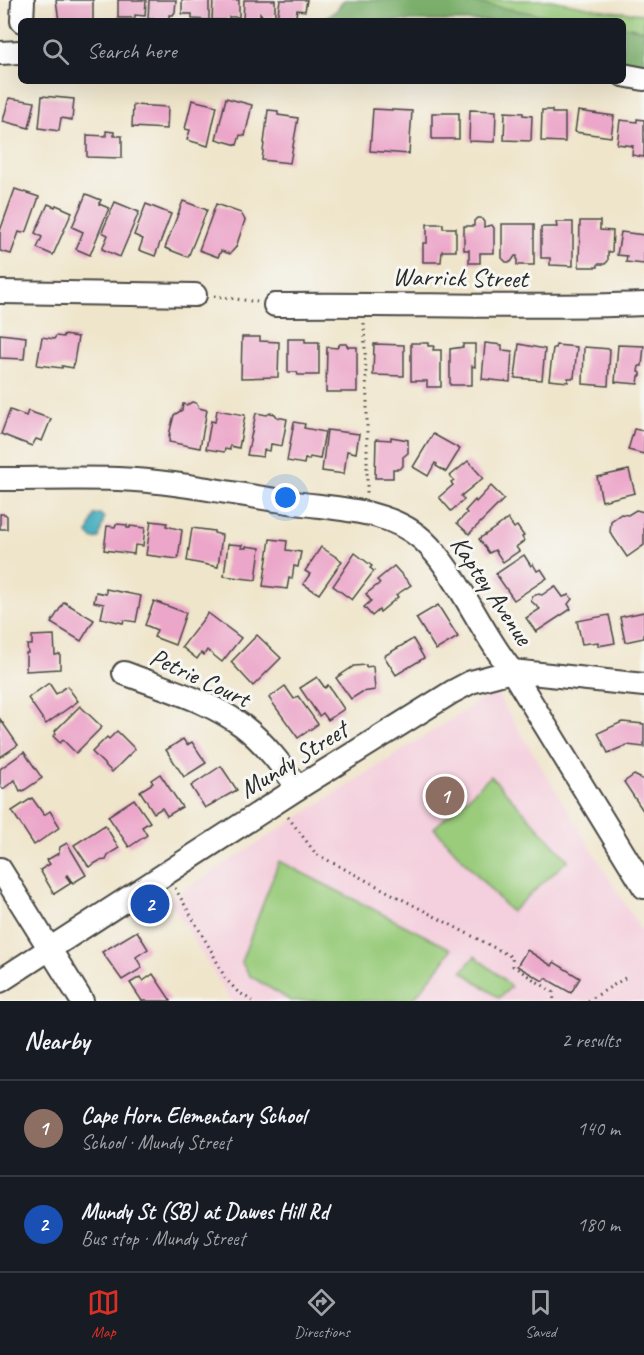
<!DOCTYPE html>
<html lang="en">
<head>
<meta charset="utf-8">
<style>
  body { margin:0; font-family:Caveat,sans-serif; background:#20242c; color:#f1f3f6 }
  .you { position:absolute; left:286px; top:498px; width:21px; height:21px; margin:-15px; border:4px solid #fff; border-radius:50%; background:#1a73e8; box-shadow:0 0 0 9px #1a73e833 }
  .badge { display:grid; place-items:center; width:39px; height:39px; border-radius:50%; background:#d93025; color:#fff; font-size:20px; font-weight:700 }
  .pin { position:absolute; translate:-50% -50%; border:3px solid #fff; box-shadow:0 2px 6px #0006 }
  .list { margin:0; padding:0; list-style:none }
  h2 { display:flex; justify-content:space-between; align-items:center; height:78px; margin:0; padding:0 24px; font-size:26px }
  h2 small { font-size:20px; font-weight:400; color:#9ea1a6 }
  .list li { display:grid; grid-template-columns:39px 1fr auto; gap:18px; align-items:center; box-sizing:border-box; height:96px; padding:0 24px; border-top:2px solid #363941 }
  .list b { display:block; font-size:22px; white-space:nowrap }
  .list p { margin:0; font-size:20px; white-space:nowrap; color:#9ea1a6 }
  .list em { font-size:20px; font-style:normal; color:#9ea1a6 }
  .icon { flex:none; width:33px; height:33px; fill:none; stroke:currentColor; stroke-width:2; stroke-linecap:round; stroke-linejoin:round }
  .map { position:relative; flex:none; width:644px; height:1001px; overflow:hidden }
  .search { position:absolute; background:#171b24; box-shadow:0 6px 24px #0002; left:18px; right:18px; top:18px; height:66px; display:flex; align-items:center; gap:15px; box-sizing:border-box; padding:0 21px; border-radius:9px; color:#9ea1a6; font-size:22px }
  .sheet { height:270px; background:#171b24 }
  nav { display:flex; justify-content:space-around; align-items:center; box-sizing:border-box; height:84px; border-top:2px solid #363941; background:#171b24; font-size:16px; color:#9ea1a6 }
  nav a { display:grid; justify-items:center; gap:3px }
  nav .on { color:#d93025 }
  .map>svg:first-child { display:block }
</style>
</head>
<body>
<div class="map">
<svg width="644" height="1001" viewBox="0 0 644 1001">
  <rect width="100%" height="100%" fill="#f6f6f2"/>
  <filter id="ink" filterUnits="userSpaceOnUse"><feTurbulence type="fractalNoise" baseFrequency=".0167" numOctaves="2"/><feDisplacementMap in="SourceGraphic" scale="12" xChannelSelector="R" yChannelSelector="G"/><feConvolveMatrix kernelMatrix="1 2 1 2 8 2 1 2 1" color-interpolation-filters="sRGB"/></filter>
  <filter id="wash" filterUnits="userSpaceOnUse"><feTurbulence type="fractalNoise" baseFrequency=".008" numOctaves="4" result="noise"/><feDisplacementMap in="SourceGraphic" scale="24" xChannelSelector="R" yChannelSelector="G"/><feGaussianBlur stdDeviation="1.35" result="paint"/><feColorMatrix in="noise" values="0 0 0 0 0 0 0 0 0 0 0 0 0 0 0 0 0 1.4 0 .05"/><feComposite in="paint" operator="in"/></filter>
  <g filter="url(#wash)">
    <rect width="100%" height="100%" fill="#efe5ca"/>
    <path fill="#f4cfdd" d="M495,691L644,935V1001H231L169,900Z"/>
    <g fill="#9acc7c" stroke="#627c54" stroke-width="1.5">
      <path d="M433,0H550L609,11L644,14V30L623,26V21L561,20L476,3Z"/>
      <path d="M491,776L568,860L511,912L434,828Z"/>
      <path d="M279,861L451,949L443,962L412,1001H291L250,976L241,962Z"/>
      <path d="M475,956C488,968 499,973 511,987L499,998L462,971Z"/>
    </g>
    <g fill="#7bb06c" stroke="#536e4c" stroke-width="1.5">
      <path d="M344,0H433L476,3L576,21H320L336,11Z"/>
      <path d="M623,26L644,30V66L623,64Z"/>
    </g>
    <path fill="#3facbe" stroke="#356c74" stroke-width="1.5" d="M100,514L104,518L99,538L93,539L88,534L94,515Z"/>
    <g id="blocks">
      <g fill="#eca6c9">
        <path d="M56,0H93V21H59Z"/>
        <path d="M118,0H146L145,16L135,15V18H118Z"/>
        <path d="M149,0H176L175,12L173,15H169V19H148Z"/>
        <path d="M182,0H209V20L192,19V14H182Z"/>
        <path d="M213,0H239V17H229V20H212Z"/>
        <path d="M244,0H275V15L271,18H264L260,13V21L243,20Z"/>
        <path d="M280,0H307L305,11L297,10L295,21L277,19Z"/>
        <path d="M42,96L74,99L72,120L61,118L59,131L39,128Z"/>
        <path d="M9,98L35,102L29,128L3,121Z"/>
        <path d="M226,98L252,105L245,136L240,135L237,145L216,139Z"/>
        <path d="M192,100L217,106L208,146L187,140L190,130L185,129Z"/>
        <path d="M133,105L168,107L167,129L132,127Z"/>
        <path d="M373,109L412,111L409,154L370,151Z"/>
        <path d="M268,110L278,111V115L298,118L290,163L262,160Z"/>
        <path d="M470,110L496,111L495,142L469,141Z"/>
        <path d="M542,110H552V113H565V142L541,141Z"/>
        <path d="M578,111L614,116L611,137L575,132Z"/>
        <path d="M505,112L523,113V115L532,116L531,141L504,140Z"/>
        <rect x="432" y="113" width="27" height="26"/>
        <path d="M637,119L644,120V157L632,155L633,146L617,144L620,120L637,122Z"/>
        <path d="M106,131L114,132V136H122V158L87,157V135L106,136Z"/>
        <path d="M15,189L39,197L27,231L22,233L19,232L11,254L0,251V231Z"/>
        <path d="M86,194L101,200L99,204L109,208L90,255L76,249L83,232L72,227Z"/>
        <path d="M183,201L207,210L188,257L165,248Z"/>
        <path d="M115,202L139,212L120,257L102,249L108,235L102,232Z"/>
        <path d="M48,204L55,207L56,205L72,212L53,255L37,248L42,237L35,233Z"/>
        <path d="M146,204L171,214L155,256L139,250L143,239L134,235Z"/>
        <path d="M216,204L241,213L245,220L236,247L230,254L221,251L218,257L199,250Z"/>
        <path d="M477,218H481L484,222V227L492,225L494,228V253H480V263H469V250H464V226H474V221Z"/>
        <path d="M580,221H600V230L613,231L612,252H608V261L605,264H598V267H579Z"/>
        <path d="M556,222H573V266L550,265V258H541V227H557Z"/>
        <path d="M427,224H443V228H456V251H442L441,262H423V243H427Z"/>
        <path d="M502,224H534V265H517V256H515L511,262H506L502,258Z"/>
        <path d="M621,232L644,235V264L626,262L627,256L617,255Z"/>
        <path d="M0,334L26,337L24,359L0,358Z"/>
        <path d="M63,335L78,337L73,368L62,366V368L37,365L42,337L54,339L56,336L63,337Z"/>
        <path d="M242,337H260V341L279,342L278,377L241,378Z"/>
        <path d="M288,339H305V342H319V375H298L297,372H288Z"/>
        <path d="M411,343H428V346H434L433,350H441V387H427V381H411Z"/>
        <path d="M485,343L502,345V350L512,351L510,382L482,379Z"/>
        <path d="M340,344H346L348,347H357V392H326L327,347L337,348Z"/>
        <path d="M374,344L404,345V376L373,375Z"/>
        <path d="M463,344H475V367L472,366V385H450V349L463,347Z"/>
        <path d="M519,344L545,349L542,380L515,378Z"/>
        <path d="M556,345L577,347L574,378H568V382L549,380L553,348H555Z"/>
        <path d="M618,345L644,346L642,366H639L638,372L641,373V376H639L638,384L615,382Z"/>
        <path d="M584,347L610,349L608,386L583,384Z"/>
        <path d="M192,402L196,403L199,408L207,410L200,448L169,442L170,435H169L174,415L182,410L183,404L187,405Z"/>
        <path d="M10,410L26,416L28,411L51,419L42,441L36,439L32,446L1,434Z"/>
        <path d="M217,410L245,415L239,448L230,446V450L225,449L224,452L206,449L211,421L215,422Z"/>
        <path d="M256,413L267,415L270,413L275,414L277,417L287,419L282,446L271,444L270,451L264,450L263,457L247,455Z"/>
        <path d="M294,422L305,424L304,428L325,432L320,459L310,457L309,460L305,459L304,464L287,461Z"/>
        <path d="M634,429L644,431V454L628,450Z"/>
        <path d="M327,430L359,434L356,453L347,451L344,474L322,471Z"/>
        <path d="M433,434L460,449L446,472L436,466L437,464L435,463L428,476L413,467Z"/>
        <path d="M391,437L408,440V453L403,457V466L399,469H393V478H375L376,439L391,440Z"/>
        <path d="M468,461L483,478L461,496L464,500L451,511L439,497L453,485L451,482L454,480L450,476Z"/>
        <path d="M629,470L635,493L602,501L597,477Z"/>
        <path d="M491,486L504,499L469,534L457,523L467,513L465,511L475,500L476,502Z"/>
        <path d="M636,510L644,512V545L627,557L610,532L611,521L621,514L628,515Z"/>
        <path d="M0,514H5L7,516V529H0Z"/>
        <path d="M508,519L514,528L517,526L524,536L522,537L524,541L516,547L519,551L503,562L495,550L489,553L479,539Z"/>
        <path d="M151,521L167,523L166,526L182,530L178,559L146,555Z"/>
        <path d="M116,524L127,525V528H130V526L145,528L143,546L135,545L134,554L104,550L107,526L115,527Z"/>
        <path d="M192,528L214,531V533L222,535L218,567L187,561Z"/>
        <path d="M270,539L287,541L286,550L301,552L298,567L294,566L292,579L289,578L287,589L263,586Z"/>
        <path d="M228,544L242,545L241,548H246V546L260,548L256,580L224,576Z"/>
        <path d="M321,547L342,561L319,594L303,584L310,574L305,571Z"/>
        <path d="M355,553L372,566L370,568L374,571L352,600L333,586Z"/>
        <path d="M524,555L531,566L533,564L537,571L541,569L547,578L514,600L496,574Z"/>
        <path d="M394,566L411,585L396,595L398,597L380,612L379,610L372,616L364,607L371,601L366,594L380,583L377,580Z"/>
        <path d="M555,586L563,597L569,595L572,599L568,604L571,609L536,632L526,618L540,609L531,601L533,596L538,594L542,595Z"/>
        <path d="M106,589L141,596L136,622L124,620L123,623L101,618L104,604L94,602L96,592L106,594Z"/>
        <path d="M154,601L186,613L175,645L154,637L157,630L145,625Z"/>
        <path d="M64,602L94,620L81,641L51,623Z"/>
        <path d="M438,605L458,637L436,650L416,618Z"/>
        <path d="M644,612V638L625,642L620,617Z"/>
        <path d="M208,613L241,638L222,662L207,650L204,655L201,653L197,659L182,647Z"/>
        <path d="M609,615L615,643L598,646V642L582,644L577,621Z"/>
        <path d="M54,635L55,655L60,654V669L26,671V653H28L27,645H32V636Z"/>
        <path d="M257,635L281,658L253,686L231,662Z"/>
        <path d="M413,639L424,658L396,675L384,656Z"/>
        <path d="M366,665V667L373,666L375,690L362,692L351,699L336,678L354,666Z"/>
        <path d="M317,677L325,688L328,685L344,709L328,720L323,713L319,716L300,688Z"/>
        <path d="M49,683L56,694L67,686L78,701L46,724L28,698Z"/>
        <path d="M285,686L294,699L298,696L318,724L298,738L269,698Z"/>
        <path d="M80,706L102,727L76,753L63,740L60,743L53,736L56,734L55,731Z"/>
        <path d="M0,719L18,745L0,757Z"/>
        <path d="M622,722L644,724V747L627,745L608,753L598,733Z"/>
        <path d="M117,731L135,749L112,772L92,752L107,737L109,739Z"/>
        <path d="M183,739L187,745L192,742L206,763L184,777L166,750Z"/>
        <path d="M24,752L42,778L23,791L22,790L20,791L15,780L3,789L0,785V769Z"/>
        <path d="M221,766L237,790L205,808L191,786Z"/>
        <path d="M160,774L182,807L167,816L162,808L154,813L140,791L153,783L151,780Z"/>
        <path d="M634,775L644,780V812L624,782Z"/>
        <path d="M32,798L44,815L50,811L60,827L34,845L12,811Z"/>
        <path d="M134,799L150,822L142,827L147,835L129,847L108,816Z"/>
        <path d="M105,825L119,848L109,854L106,860L99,861L89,867L74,845Z"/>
        <path d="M67,843L86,875L73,883L67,875L66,876L71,883L54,894L40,870L50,864L47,860L59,853L60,847Z"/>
        <path d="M137,931L148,949L136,957L142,968L122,980L102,952Z"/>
        <path d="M527,950L552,966L554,962L580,978L571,993L545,978L543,981L517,966Z"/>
        <path d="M153,974L171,1001H142L130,983L140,977L143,981Z"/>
      </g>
    </g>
  </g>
  <g filter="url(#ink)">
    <use href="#blocks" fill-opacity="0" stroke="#484743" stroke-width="1.5"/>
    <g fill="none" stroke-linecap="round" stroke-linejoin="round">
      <g stroke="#484743" stroke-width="26">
        <g id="minor">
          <path d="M22,21L23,0"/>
          <path d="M0,53L21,52"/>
          <path d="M623,75L644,79"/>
          <path d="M0,292L195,295"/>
          <path d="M275,305C398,303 521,309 644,304"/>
          <path d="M0,479C39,479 79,478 118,479C175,481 232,494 289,502C332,509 388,508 423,540C458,573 480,632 512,671L644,887"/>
          <path d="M124,673C163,688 208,700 243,726C265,743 282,766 298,788"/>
          <path d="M0,869L82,1001"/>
          <path d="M0,981L298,788L452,692L471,682L512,671L644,685"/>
        </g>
      </g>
      <g stroke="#484743" stroke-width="3" stroke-dasharray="1.5 4.5" stroke-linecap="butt">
        <path d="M214,296L258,302"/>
        <path d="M364,323L367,401V493"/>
        <path d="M288,817L316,854L512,957L513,966L553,992L554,1001"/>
        <path d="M175,888L212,952L225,978L237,991L252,1001"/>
        <path d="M588,1001L625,978"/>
      </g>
      <use href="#minor" stroke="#fff" stroke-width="22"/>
    </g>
  </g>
  <g text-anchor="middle" stroke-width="6" stroke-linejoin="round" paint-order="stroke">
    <g font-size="26" fill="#2b2b2b" stroke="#f6f6f2">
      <text transform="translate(460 277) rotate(1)" y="9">Warrick Street</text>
      <text transform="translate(492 590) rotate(56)" y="9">Kaptey Avenue</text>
      <text transform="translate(200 677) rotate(25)" y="9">Petrie Court</text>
      <text transform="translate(293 759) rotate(-32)" y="9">Mundy Street</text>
    </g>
  </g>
</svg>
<div class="you"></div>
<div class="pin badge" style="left:445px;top:796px;background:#8d6e63">1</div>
<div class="pin badge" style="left:150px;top:904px;background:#1a4fb4">2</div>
<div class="search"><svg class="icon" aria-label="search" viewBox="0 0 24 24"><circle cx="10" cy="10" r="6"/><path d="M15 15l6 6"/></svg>Search here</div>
</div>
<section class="sheet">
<h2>Nearby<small>2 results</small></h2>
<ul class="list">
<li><span class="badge" style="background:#8d6e63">1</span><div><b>Cape Horn Elementary School</b><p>School · Mundy Street</p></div><em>140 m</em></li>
<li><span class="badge" style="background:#1a4fb4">2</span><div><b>Mundy St (SB) at Dawes Hill Rd</b><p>Bus stop · Mundy Street</p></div><em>180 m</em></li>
</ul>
</section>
<nav>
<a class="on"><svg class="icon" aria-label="map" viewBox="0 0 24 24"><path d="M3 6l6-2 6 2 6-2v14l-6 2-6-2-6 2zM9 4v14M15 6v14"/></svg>Map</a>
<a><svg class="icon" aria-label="directions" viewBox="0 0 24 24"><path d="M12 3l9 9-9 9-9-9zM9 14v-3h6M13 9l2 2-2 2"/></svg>Directions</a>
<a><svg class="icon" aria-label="saved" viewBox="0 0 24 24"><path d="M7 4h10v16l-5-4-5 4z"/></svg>Saved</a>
</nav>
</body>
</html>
